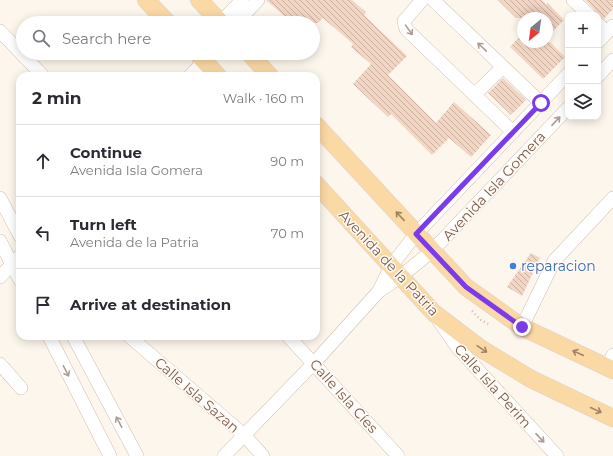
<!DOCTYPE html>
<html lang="en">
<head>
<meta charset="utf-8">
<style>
  body { margin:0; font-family:Montserrat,sans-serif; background:#f7f7f7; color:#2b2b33 }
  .controls { position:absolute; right:12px; top:12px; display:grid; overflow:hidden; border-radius:8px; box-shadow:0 2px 10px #0003 }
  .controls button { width:36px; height:36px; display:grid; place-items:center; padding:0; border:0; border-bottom:1px solid #e1e1e2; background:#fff; color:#2b2b33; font:20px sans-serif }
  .compass { position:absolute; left:517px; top:12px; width:36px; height:36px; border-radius:50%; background:#fff; box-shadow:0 2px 10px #0003; rotate:209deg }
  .stop { position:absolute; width:12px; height:12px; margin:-9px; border:3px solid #7c3aed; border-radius:50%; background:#fff }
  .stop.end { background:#7c3aed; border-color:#fff; box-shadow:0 1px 4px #0008 }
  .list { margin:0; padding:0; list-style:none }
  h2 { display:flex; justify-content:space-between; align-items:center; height:52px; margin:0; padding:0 16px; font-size:17px }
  h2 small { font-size:13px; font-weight:400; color:#7c7c81 }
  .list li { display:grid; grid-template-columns:26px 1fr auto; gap:12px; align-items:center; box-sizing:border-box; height:72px; padding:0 16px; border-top:1px solid #e1e1e2 }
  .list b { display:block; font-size:15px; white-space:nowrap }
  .list p { margin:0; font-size:13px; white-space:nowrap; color:#7c7c81 }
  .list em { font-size:13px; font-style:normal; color:#7c7c81 }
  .icon { flex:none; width:22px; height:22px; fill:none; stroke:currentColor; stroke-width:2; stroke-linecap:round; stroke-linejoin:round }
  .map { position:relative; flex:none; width:613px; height:456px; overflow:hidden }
  .search { position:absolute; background:#fff; box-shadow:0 2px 10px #0003; left:16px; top:16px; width:304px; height:44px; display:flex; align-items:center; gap:10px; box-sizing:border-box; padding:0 14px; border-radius:22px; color:#7c7c81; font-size:15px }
  .panel { position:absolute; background:#fff; box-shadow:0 2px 10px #0003; left:16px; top:72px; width:304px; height:268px; border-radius:12px }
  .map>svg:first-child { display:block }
</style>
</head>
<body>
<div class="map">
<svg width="613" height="456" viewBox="0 0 613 456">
  <defs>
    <pattern id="building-back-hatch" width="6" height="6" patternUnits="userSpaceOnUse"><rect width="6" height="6" fill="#f3d5c3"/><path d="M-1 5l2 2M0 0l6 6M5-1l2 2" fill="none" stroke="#cab0a1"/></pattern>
  </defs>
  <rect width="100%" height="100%" fill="#fdf6ec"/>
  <g fill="url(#building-back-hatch)">
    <path d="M266,0H352L366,12L364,15L407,56L388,75L436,123L454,102L491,135L471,157L449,138L432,155L391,114L388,117L353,84L371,64L351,47L353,44L323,18L318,23H292Z"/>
    <path d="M498,0H542L547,5V2L564,20L547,37V18H516Z"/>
    <path d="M585,0H613V9L604,19L598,16L594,9Z"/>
    <path d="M523,33V42H550L565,57L543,79L510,47Z"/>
    <path d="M503,78L526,100L511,115L488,93Z"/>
    <path d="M531,253L540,258L522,296L507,287Z"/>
  </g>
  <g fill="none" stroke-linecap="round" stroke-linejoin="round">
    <g stroke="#d1beb0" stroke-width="14">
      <g id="minor">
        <path d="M422,0L404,21L406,29L513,132"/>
        <path d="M433,0L541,103"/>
        <path d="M573,0L589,15"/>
        <path d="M220,23L242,0"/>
        <path d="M236,23L258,0"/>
        <path d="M598,24L607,32"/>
        <path d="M0,31L43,76"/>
        <path d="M598,42L613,26"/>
        <path d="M190,76L204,61"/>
        <path d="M598,76L613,60"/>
        <path d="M475,94L503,67"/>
        <path d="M0,198L20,236"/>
        <path d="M0,241L20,280"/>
        <path d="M0,277L20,256"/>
        <path d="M379,291L391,266L416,234L568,74"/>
        <path d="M439,321L457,347L557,456"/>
        <path d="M522,327L554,261L613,198"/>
        <path d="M49,336L110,456"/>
        <path d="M73,336L137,456"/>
        <path d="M129,336L244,435L263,456"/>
        <path d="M288,336L398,456"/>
        <path d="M0,364L21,388"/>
        <path d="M607,368L613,355"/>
        <path d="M224,456L314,363L379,291L400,277L432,251L568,108"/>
      </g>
    </g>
    <g stroke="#dad1cd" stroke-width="18">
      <g id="major">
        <path d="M146,0L168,23"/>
        <path d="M199,0L221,23"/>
        <path d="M197,53L218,76"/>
        <path d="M249,53L270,76"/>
        <path d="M316,125L466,287L522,327L613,370"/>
        <path d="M316,184L434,313L480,348L531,379L613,418"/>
      </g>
    </g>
    <path stroke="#d9b8a5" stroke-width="2.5" stroke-dasharray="1 3" stroke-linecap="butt" d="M472,311L481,320L490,325"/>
    <use href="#minor" stroke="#fff" stroke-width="13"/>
    <use href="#major" stroke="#fbd9a5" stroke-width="17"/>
  </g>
  <defs><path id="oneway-shaft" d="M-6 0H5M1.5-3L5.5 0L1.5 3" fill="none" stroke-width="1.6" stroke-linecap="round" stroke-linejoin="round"/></defs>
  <g stroke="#af9d94">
    <use href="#oneway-shaft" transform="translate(409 30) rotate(54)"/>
    <use href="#oneway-shaft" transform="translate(482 47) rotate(-136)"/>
    <use href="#oneway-shaft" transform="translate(556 121) rotate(-47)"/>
    <use href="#oneway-shaft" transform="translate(66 371) rotate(63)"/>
    <use href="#oneway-shaft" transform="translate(119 422) rotate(-118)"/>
    <use href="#oneway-shaft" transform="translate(540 438) rotate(47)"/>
  </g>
  <g stroke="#a18267">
    <use href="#oneway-shaft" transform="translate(400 216) rotate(-133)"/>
    <use href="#oneway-shaft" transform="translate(482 349) rotate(34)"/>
    <use href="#oneway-shaft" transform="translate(578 353) rotate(-155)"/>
    <use href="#oneway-shaft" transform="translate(596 410) rotate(25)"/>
  </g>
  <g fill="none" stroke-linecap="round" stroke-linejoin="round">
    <path stroke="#7c3aed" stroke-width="5" d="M522,327L466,287L416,234L541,103"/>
  </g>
  <circle fill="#3f7fe0" stroke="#fffaf3" stroke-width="1.5" cx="513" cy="266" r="4"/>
  <g text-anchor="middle" stroke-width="3" stroke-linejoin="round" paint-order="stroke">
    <g font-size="14" fill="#7a5c4d" stroke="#fffaf3">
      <text transform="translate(494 186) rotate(-47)" y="5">Avenida Isla Gomera</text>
      <text transform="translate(389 263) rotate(47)" y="5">Avenida de la Patria</text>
      <text transform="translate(493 386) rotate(48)" y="5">Calle Isla Perim</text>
      <text transform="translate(197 395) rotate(41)" y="5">Calle Isla Sazan</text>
      <text transform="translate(344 396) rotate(48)" y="5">Calle Isla Cíes</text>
    </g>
    <g font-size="14" fill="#366cbe" stroke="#fffaf3" text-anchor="start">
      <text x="521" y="271">reparacion</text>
    </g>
  </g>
</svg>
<div class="controls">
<button>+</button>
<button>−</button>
<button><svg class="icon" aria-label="layers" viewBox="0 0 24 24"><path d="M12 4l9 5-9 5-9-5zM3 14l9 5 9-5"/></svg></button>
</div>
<svg class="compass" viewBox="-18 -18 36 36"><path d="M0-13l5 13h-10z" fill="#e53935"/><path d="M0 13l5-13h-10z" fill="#7c7c81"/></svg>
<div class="stop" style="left:541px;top:103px"></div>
<div class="stop end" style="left:522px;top:327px"></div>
<div class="search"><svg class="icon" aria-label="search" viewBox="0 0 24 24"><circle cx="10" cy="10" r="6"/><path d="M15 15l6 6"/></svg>Search here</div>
<section class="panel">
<h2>2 min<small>Walk · 160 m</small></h2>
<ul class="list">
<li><svg class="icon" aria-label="ahead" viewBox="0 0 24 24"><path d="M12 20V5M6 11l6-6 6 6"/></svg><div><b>Continue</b><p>Avenida Isla Gomera</p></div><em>90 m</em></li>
<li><svg class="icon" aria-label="left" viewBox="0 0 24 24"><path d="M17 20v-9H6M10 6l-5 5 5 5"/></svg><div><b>Turn left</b><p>Avenida de la Patria</p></div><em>70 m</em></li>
<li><svg class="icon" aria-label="arrive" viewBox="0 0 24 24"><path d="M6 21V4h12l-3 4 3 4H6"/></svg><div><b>Arrive at destination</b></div></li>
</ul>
</section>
</div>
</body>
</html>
